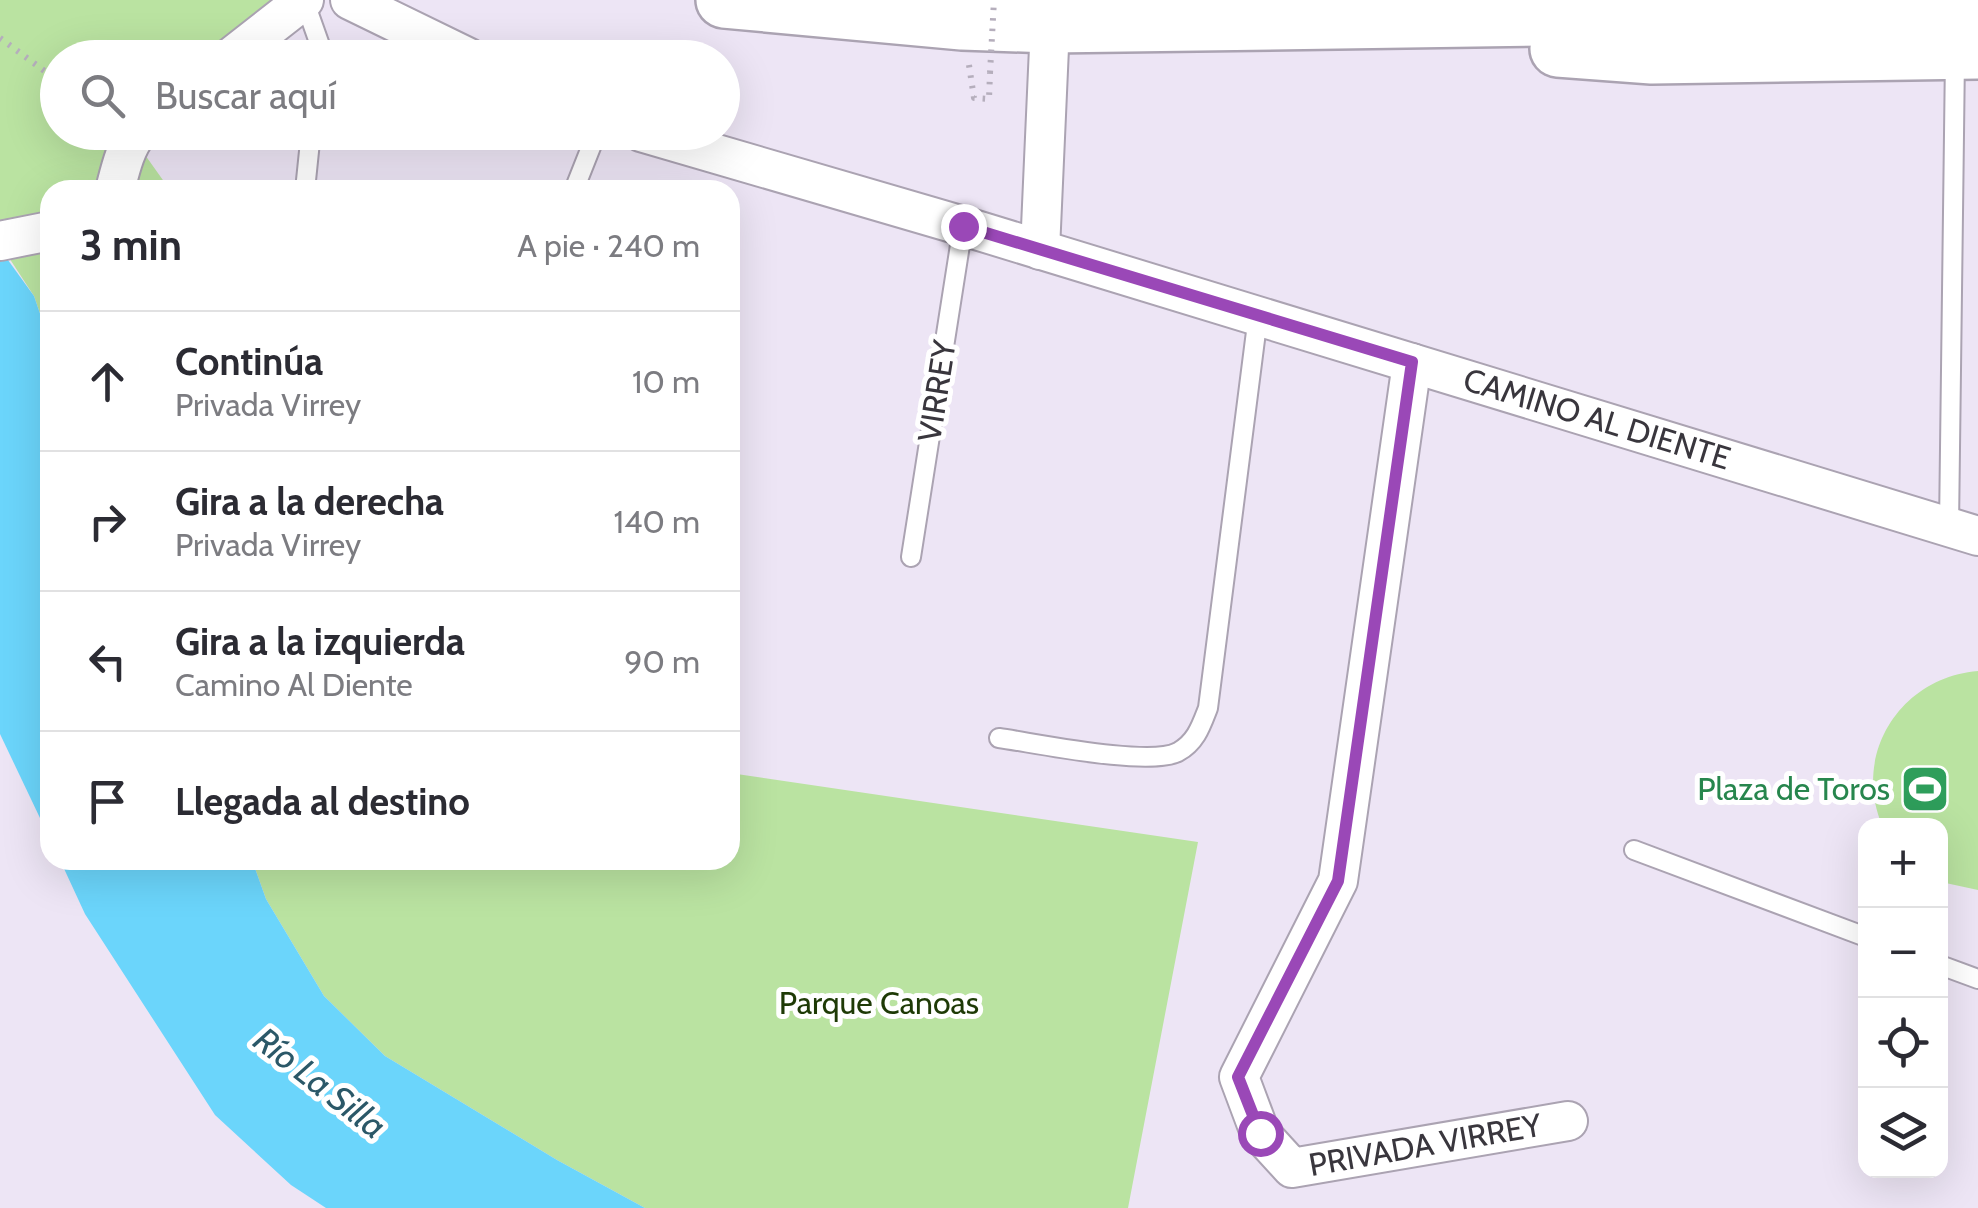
<!DOCTYPE html>
<html lang="es">
<head>
<meta charset="utf-8">
<style>
  body { margin:0; font-family:Cabin,sans-serif; background:#f2f2f3; color:#2b2b33 }
  .controls { position:absolute; right:30px; bottom:30px; display:grid; overflow:hidden; border-radius:20px; box-shadow:0 10px 40px #0002 }
  .controls button { width:90px; height:90px; display:grid; place-items:center; padding:0; border:0; border-bottom:2px solid #e1e1e2; background:#fff; color:#2b2b33; font:50px sans-serif }
  .stop { position:absolute; width:30px; height:30px; margin:-22px; border:8px solid #9a48b7; border-radius:50%; background:#fff }
  .stop.end { background:#9a48b7; border-color:#fff; box-shadow:0 2px 10px #0008 }
  .list { margin:0; padding:0; list-style:none }
  h2 { display:flex; justify-content:space-between; align-items:center; height:130px; margin:0; padding:0 40px; font-size:42px }
  h2 small { font-size:32px; font-weight:400; color:#7c7c81 }
  .list li { display:grid; grid-template-columns:65px 1fr auto; gap:30px; align-items:center; box-sizing:border-box; height:140px; padding:0 40px; border-top:2px solid #e1e1e2 }
  .list b { display:block; font-size:38px; white-space:nowrap }
  .list p { margin:0; font-size:32px; white-space:nowrap; color:#7c7c81 }
  .list em { font-size:32px; font-style:normal; color:#7c7c81 }
  .icon { flex:none; width:55px; height:55px; fill:none; stroke:currentColor; stroke-width:2; stroke-linecap:round; stroke-linejoin:round }
  .map { position:relative; flex:none; width:1978px; height:1208px; overflow:hidden }
  .search { position:absolute; background:#fff; box-shadow:0 10px 40px #0002; left:40px; top:40px; width:700px; height:110px; display:flex; align-items:center; gap:25px; box-sizing:border-box; padding:0 35px; border-radius:55px; color:#7c7c81; font-size:38px }
  .panel { position:absolute; background:#fff; box-shadow:0 10px 40px #0002; left:40px; top:180px; width:700px; height:690px; border-radius:30px }
  .map>svg:first-child { display:block }
</style>
</head>
<body>
<div class="map">
<svg width="1978" height="1208" viewBox="0 0 1978 1208">
  <rect width="100%" height="100%" fill="#ede5f5"/>
  <g fill="#bae3a1">
    <path d="M0,0H282L222,57L58,58V132L138,133L133,138L170,190H50V343L34,296L0,244Z"/>
    <path d="M1978,671V890L1941,882L1940,826L1882,825C1852,754 1901,677 1978,671Z"/>
    <path d="M730,773L1198,842L1128,1208H645L557,1160L385,1056L324,996L266,899L252,860H730Z"/>
  </g>
  <g fill="#6bd5fb">
    <path d="M0,249L34,296L50,343V839L0,734Z"/>
    <path d="M60,860H252L266,899L324,996L385,1056L557,1160L645,1208H326L291,1185L215,1115L85,914Z"/>
  </g>
  <g fill="none" stroke-linecap="round" stroke-linejoin="round">
    <g stroke="#aba3b2" stroke-width="22">
      <g id="service">
        <path d="M304,0L321,48L320,58"/>
        <path d="M305,190L311,132"/>
        <path d="M574,190L597,132"/>
        <path d="M1949,527L1955,56"/>
        <path d="M911,557L963,226"/>
        <path d="M999,738C1035,743 1149,767 1178,752C1196,742 1201,726 1208,708L1258,316"/>
        <path d="M1634,850L1866,937"/>
        <path d="M1940,965L1978,979"/>
      </g>
    </g>
    <g stroke="#aba3b2" stroke-width="42">
      <g id="minor">
        <path d="M350,0L469,58"/>
        <path d="M230,58L304,0"/>
        <path d="M641,132L963,226L1978,536"/>
        <path d="M115,190C120,171 125,147 138,132"/>
        <path d="M0,241L50,231"/>
        <path d="M1040,250L1050,25"/>
        <path d="M1412,363L1338,881L1239,1077L1260,1133L1292,1168L1568,1121"/>
      </g>
    </g>
    <g stroke="#aba3b2" stroke-width="60">
      <g id="trunk">
        <path d="M724,0L962,22L1050,25L1978,12"/>
        <path d="M1558,49L1652,56L1978,51"/>
      </g>
    </g>
    <g stroke="#b5aebc" stroke-width="6" stroke-dasharray="2.5 8" stroke-linecap="butt">
      <path d="M0,38L58,81"/>
      <path d="M969,65L974,98L989,99L990,73"/>
    </g>
    <use href="#service" stroke="#fff" stroke-width="18"/>
    <use href="#minor" stroke="#fff" stroke-width="38"/>
    <use href="#trunk" stroke="#fff" stroke-width="55"/>
    <path stroke="#b5aebc" stroke-width="6" stroke-dasharray="2.5 8" stroke-linecap="butt" d="M990,73L994,0"/>
  </g>
  <g fill="none" stroke-linecap="round" stroke-linejoin="round">
    <path stroke="#9a48b7" stroke-width="12" d="M963,226L1412,362L1338,881L1238,1077L1260,1133"/>
  </g>
  <defs>
    <g id="stadium-square" transform="scale(2.5)"><rect x="-9" y="-9" width="18" height="18" rx="4" fill="#2e9e5b" stroke="#fff"/><path d="M0-5a6.5 5 0 1 0 0 10a6.5 5 0 1 0 0-10ZM-3.5-1.8h7v3.6h-7Z" fill="#fff"/></g>
  </defs>
  <g fill-rule="evenodd">
    <use href="#stadium-square" x="1925" y="789"/>
  </g>
  <g text-anchor="middle" stroke-width="10" stroke-linejoin="round" paint-order="stroke">
    <g font-size="32" fill="#39363d" stroke="#fff">
      <text transform="translate(937 391) rotate(-81)" y="11">VIRREY</text>
      <text transform="translate(1597 419) rotate(17)" y="11">CAMINO AL DIENTE</text>
      <text transform="translate(1425 1145) rotate(-10)" y="11">PRIVADA VIRREY</text>
    </g>
    <g font-size="32" fill="#27864d" stroke="#fff" text-anchor="end">
      <text x="1890" y="800">Plaza de Toros</text>
    </g>
    <g font-size="32" fill="#1e3a06" stroke="#fff">
      <text x="879" y="1014">Parque Canoas</text>
    </g>
    <g font-size="35" font-style="italic" fill="#2b5868" stroke="#fff">
      <text transform="translate(320 1083) rotate(38)" y="12">Río La Silla</text>
    </g>
  </g>
</svg>
<div class="controls">
<button>+</button>
<button>−</button>
<button><svg class="icon" aria-label="locate" viewBox="0 0 24 24"><circle cx="12" cy="12" r="6"/><path d="M12 2v4M12 18v4M2 12h4M18 12h4"/></svg></button>
<button><svg class="icon" aria-label="layers" viewBox="0 0 24 24"><path d="M12 4l9 5-9 5-9-5zM3 14l9 5 9-5"/></svg></button>
</div>
<div class="stop" style="left:1260px;top:1133px"></div>
<div class="stop end" style="left:963px;top:226px"></div>
<div class="search"><svg class="icon" aria-label="search" viewBox="0 0 24 24"><circle cx="10" cy="10" r="6"/><path d="M15 15l6 6"/></svg>Buscar aquí</div>
<section class="panel">
<h2>3 min<small>A pie · 240 m</small></h2>
<ul class="list">
<li><svg class="icon" aria-label="ahead" viewBox="0 0 24 24"><path d="M12 20V5M6 11l6-6 6 6"/></svg><div><b>Continúa</b><p>Privada Virrey</p></div><em>10 m</em></li>
<li><svg class="icon" aria-label="right" viewBox="0 0 24 24"><path d="M7 20v-9h11M14 6l5 5-5 5"/></svg><div><b>Gira a la derecha</b><p>Privada Virrey</p></div><em>140 m</em></li>
<li><svg class="icon" aria-label="left" viewBox="0 0 24 24"><path d="M17 20v-9H6M10 6l-5 5 5 5"/></svg><div><b>Gira a la izquierda</b><p>Camino Al Diente</p></div><em>90 m</em></li>
<li><svg class="icon" aria-label="arrive" viewBox="0 0 24 24"><path d="M6 21V4h12l-3 4 3 4H6"/></svg><div><b>Llegada al destino</b></div></li>
</ul>
</section>
</div>
</body>
</html>
